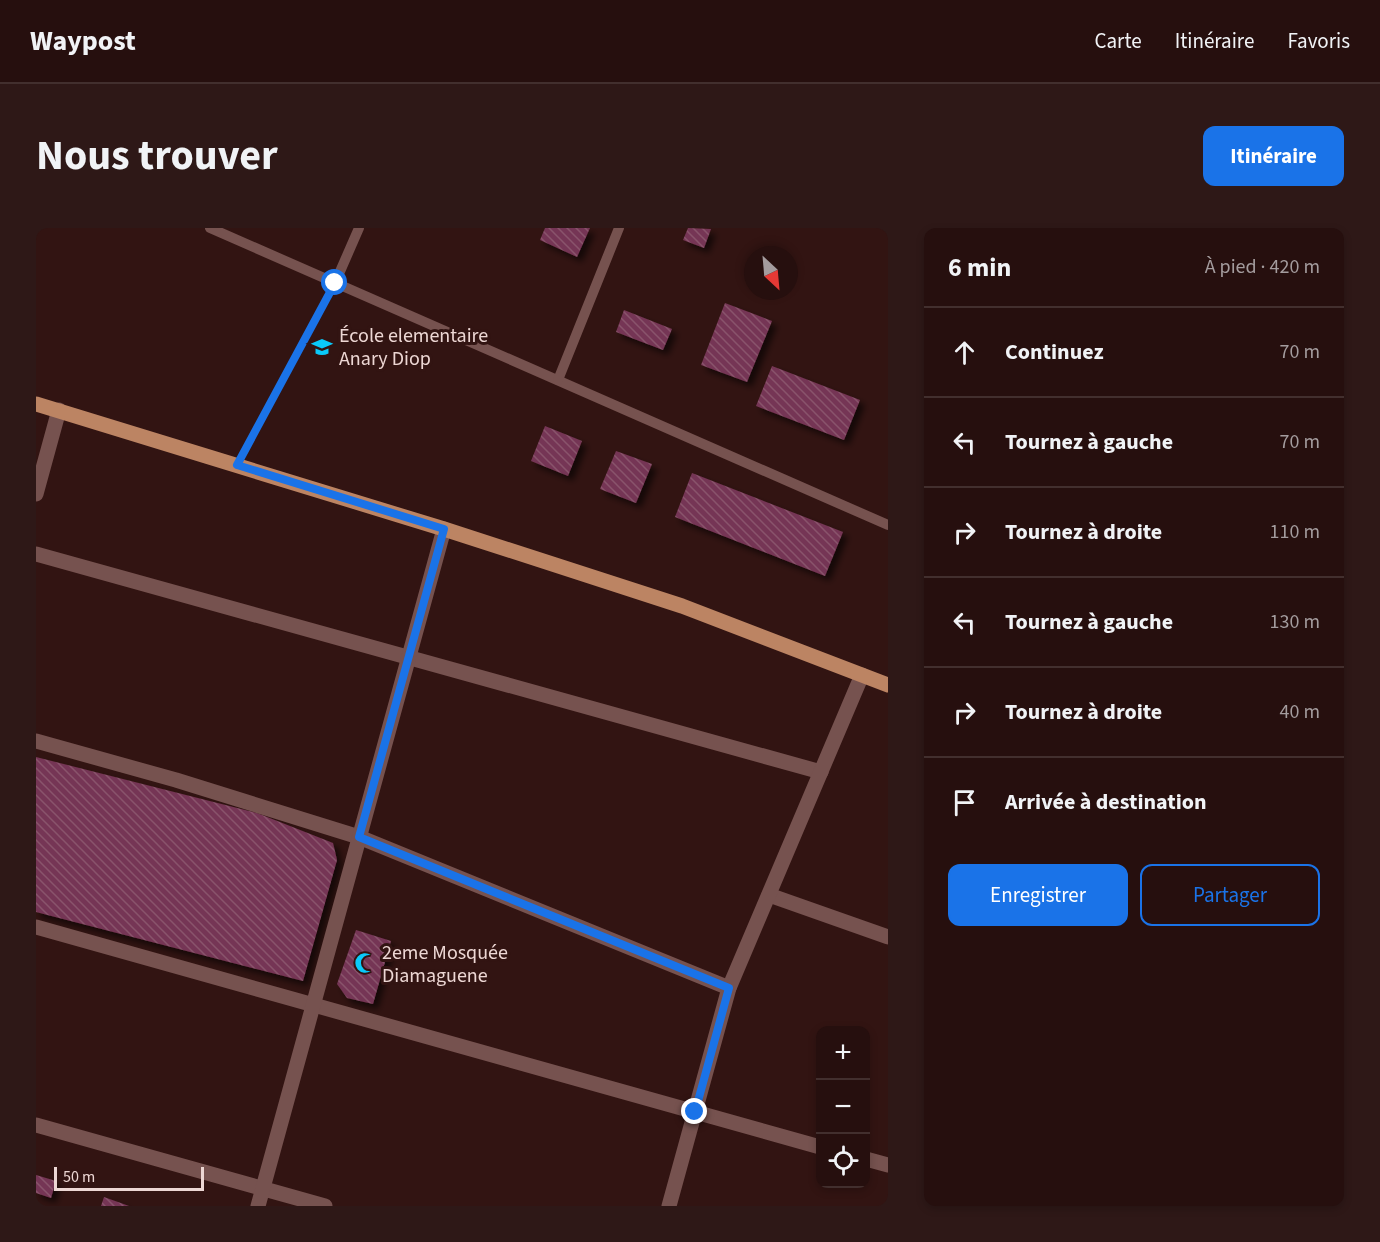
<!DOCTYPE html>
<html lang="fr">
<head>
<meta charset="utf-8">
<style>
  body { margin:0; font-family:"Source Sans 3",sans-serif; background:#2e1817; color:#f1f3f6 }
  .controls { position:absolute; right:18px; bottom:18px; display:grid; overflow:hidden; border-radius:12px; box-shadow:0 3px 9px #0003 }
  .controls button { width:54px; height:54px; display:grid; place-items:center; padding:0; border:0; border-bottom:2px solid #422f2e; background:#260f0e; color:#f1f3f6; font:30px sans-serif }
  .compass { position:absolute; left:708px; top:18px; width:54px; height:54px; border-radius:50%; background:#260f0e; box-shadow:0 3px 9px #0003; rotate:154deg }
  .scale { position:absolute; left:18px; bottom:15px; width:150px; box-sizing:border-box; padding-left:6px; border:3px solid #edd7d4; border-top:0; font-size:16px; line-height:21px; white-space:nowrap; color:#edd7d4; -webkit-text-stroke:4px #321412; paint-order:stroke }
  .stop { position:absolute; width:18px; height:18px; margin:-14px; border:4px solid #1a73e8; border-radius:50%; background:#fff }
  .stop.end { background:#1a73e8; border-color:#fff; box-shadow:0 2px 6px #0008 }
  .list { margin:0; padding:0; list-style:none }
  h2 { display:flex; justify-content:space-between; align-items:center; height:78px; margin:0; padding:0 24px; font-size:26px }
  h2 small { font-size:20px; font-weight:400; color:#a49c9e }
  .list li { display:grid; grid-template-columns:39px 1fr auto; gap:18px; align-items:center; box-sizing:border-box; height:90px; padding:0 24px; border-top:2px solid #422f2e }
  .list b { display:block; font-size:22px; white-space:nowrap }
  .list em { font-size:20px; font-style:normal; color:#a49c9e }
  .actions { display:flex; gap:12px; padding:18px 24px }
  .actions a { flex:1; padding:14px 0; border:2px solid #1a73e8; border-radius:12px; text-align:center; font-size:21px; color:#1a73e8 }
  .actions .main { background:#1a73e8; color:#fff }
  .icon { flex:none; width:33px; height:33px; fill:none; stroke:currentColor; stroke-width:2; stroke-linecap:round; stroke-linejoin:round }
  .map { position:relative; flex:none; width:852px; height:978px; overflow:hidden; border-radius:12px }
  header { display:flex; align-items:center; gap:36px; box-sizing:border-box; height:84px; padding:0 30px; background:#260f0e; border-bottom:2px solid #422f2e }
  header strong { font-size:28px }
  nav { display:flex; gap:33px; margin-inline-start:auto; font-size:21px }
  .intro { display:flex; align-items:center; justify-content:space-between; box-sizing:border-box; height:144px; padding:0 36px }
  h1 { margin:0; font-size:42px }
  .button { padding:15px 27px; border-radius:12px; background:#1a73e8; color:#fff; font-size:21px; font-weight:700 }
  main { display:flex; gap:36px; padding:0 36px }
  aside { flex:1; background:#260f0e; border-radius:12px; box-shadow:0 3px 9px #0003 }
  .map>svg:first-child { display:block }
</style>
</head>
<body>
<header>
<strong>Waypost</strong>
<nav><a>Carte</a><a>Itinéraire</a><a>Favoris</a></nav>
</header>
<div class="intro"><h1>Nous trouver</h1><a class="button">Itinéraire</a></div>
<main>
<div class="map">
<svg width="852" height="978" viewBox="0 0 852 978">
  <defs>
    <pattern id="building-back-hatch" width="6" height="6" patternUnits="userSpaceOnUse" patternTransform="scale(1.5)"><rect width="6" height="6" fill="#753654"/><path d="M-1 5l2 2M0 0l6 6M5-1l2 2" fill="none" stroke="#89526c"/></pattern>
    <filter id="shadow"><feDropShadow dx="5" dy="5" stdDeviation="3" flood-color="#0009"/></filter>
  </defs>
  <rect width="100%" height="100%" fill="#321412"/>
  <g fill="url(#building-back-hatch)" filter="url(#shadow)">
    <path d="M509,0H554L541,29L504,12Z"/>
    <path d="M652,0L675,1L668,20L647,12Z"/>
    <path d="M689,75L736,93L711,154L665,137Z"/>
    <path d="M588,82L636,101L627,122L580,104Z"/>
    <path d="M736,138L824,172L808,212L720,178Z"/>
    <path d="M509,198L546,213L532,248L495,233Z"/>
    <path d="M580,223L616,236L600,275L564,261Z"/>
    <path d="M656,245L807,304L789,348L639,289Z"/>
    <path d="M0,529L221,585L297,615L301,632L267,753L0,684Z"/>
    <path d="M320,702L355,713L337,776L311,770L301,756Z"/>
    <path d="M0,947L20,953L15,970L0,965Z"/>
    <path d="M68,969L93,978H65Z"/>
  </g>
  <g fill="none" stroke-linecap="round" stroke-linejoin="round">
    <path stroke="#937a77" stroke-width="4" stroke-dasharray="3 3" stroke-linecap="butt" d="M209,223L293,66"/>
    <g stroke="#76524f" stroke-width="10">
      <path d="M174,0L852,297"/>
      <path d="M299,55L323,0"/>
      <path d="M522,152L583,0"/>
    </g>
    <g stroke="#76524f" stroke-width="15">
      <path d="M0,266L23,182"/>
      <path d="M0,326L785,544"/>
      <path d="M0,513L140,552L323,609L693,760"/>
      <path d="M733,667L852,709"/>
      <path d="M0,699L784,919"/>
      <path d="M0,897L289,978"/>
      <path d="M830,931L852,937"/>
      <path d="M222,978L408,301"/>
      <path d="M633,978L693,760L826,447"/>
    </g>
    <path stroke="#bc8463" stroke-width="15" d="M0,176L408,301L646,378L852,457"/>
  </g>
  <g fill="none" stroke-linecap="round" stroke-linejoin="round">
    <path stroke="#1a73e8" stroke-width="8" d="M299,55L201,237L408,301L323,609L693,760L659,884"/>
  </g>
  <defs>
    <g id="school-bare" transform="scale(1.62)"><path d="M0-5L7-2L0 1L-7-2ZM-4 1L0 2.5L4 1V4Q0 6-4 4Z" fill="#0acafa" stroke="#321412" stroke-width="2.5" paint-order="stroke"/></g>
    <g id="mosque-bare" transform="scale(1.62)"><path d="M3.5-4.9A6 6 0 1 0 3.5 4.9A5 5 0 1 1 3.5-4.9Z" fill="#0acafa" stroke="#321412" stroke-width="2.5" paint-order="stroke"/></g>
  </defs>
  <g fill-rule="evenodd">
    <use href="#school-bare" x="286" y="119"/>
    <use href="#mosque-bare" x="329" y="735"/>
  </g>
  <g text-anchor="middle" stroke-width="6" stroke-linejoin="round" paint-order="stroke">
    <g font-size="20" fill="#edd7d4" stroke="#321412" text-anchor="start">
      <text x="303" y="114">École elementaire<tspan x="303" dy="23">Anary Diop</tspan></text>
      <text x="346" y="731">2eme Mosquée<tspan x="346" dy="23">Diamaguene</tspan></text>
    </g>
  </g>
</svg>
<div class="controls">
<button>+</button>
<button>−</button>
<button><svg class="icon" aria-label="locate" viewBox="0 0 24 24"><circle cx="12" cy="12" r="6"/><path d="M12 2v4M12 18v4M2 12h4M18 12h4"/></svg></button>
</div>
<svg class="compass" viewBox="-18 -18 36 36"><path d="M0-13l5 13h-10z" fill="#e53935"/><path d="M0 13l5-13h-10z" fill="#a49c9e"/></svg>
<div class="scale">50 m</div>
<div class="stop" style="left:299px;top:55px"></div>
<div class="stop end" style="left:659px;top:884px"></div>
</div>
<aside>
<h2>6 min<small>À pied · 420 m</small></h2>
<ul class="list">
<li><svg class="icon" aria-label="ahead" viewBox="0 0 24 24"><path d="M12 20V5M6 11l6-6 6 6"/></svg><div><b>Continuez</b></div><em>70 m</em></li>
<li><svg class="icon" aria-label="left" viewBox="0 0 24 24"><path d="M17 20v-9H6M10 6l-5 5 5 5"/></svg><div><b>Tournez à gauche</b></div><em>70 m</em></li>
<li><svg class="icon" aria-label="right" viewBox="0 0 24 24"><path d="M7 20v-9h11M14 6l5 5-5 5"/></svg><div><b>Tournez à droite</b></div><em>110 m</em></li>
<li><svg class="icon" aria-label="left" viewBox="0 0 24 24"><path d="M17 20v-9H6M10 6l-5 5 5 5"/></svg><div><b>Tournez à gauche</b></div><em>130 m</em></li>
<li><svg class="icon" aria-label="right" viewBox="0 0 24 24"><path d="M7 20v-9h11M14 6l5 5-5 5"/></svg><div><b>Tournez à droite</b></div><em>40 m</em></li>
<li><svg class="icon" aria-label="arrive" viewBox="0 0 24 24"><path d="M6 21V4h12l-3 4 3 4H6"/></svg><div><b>Arrivée à destination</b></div></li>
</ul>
<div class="actions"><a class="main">Enregistrer</a><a>Partager</a></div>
</aside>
</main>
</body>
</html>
